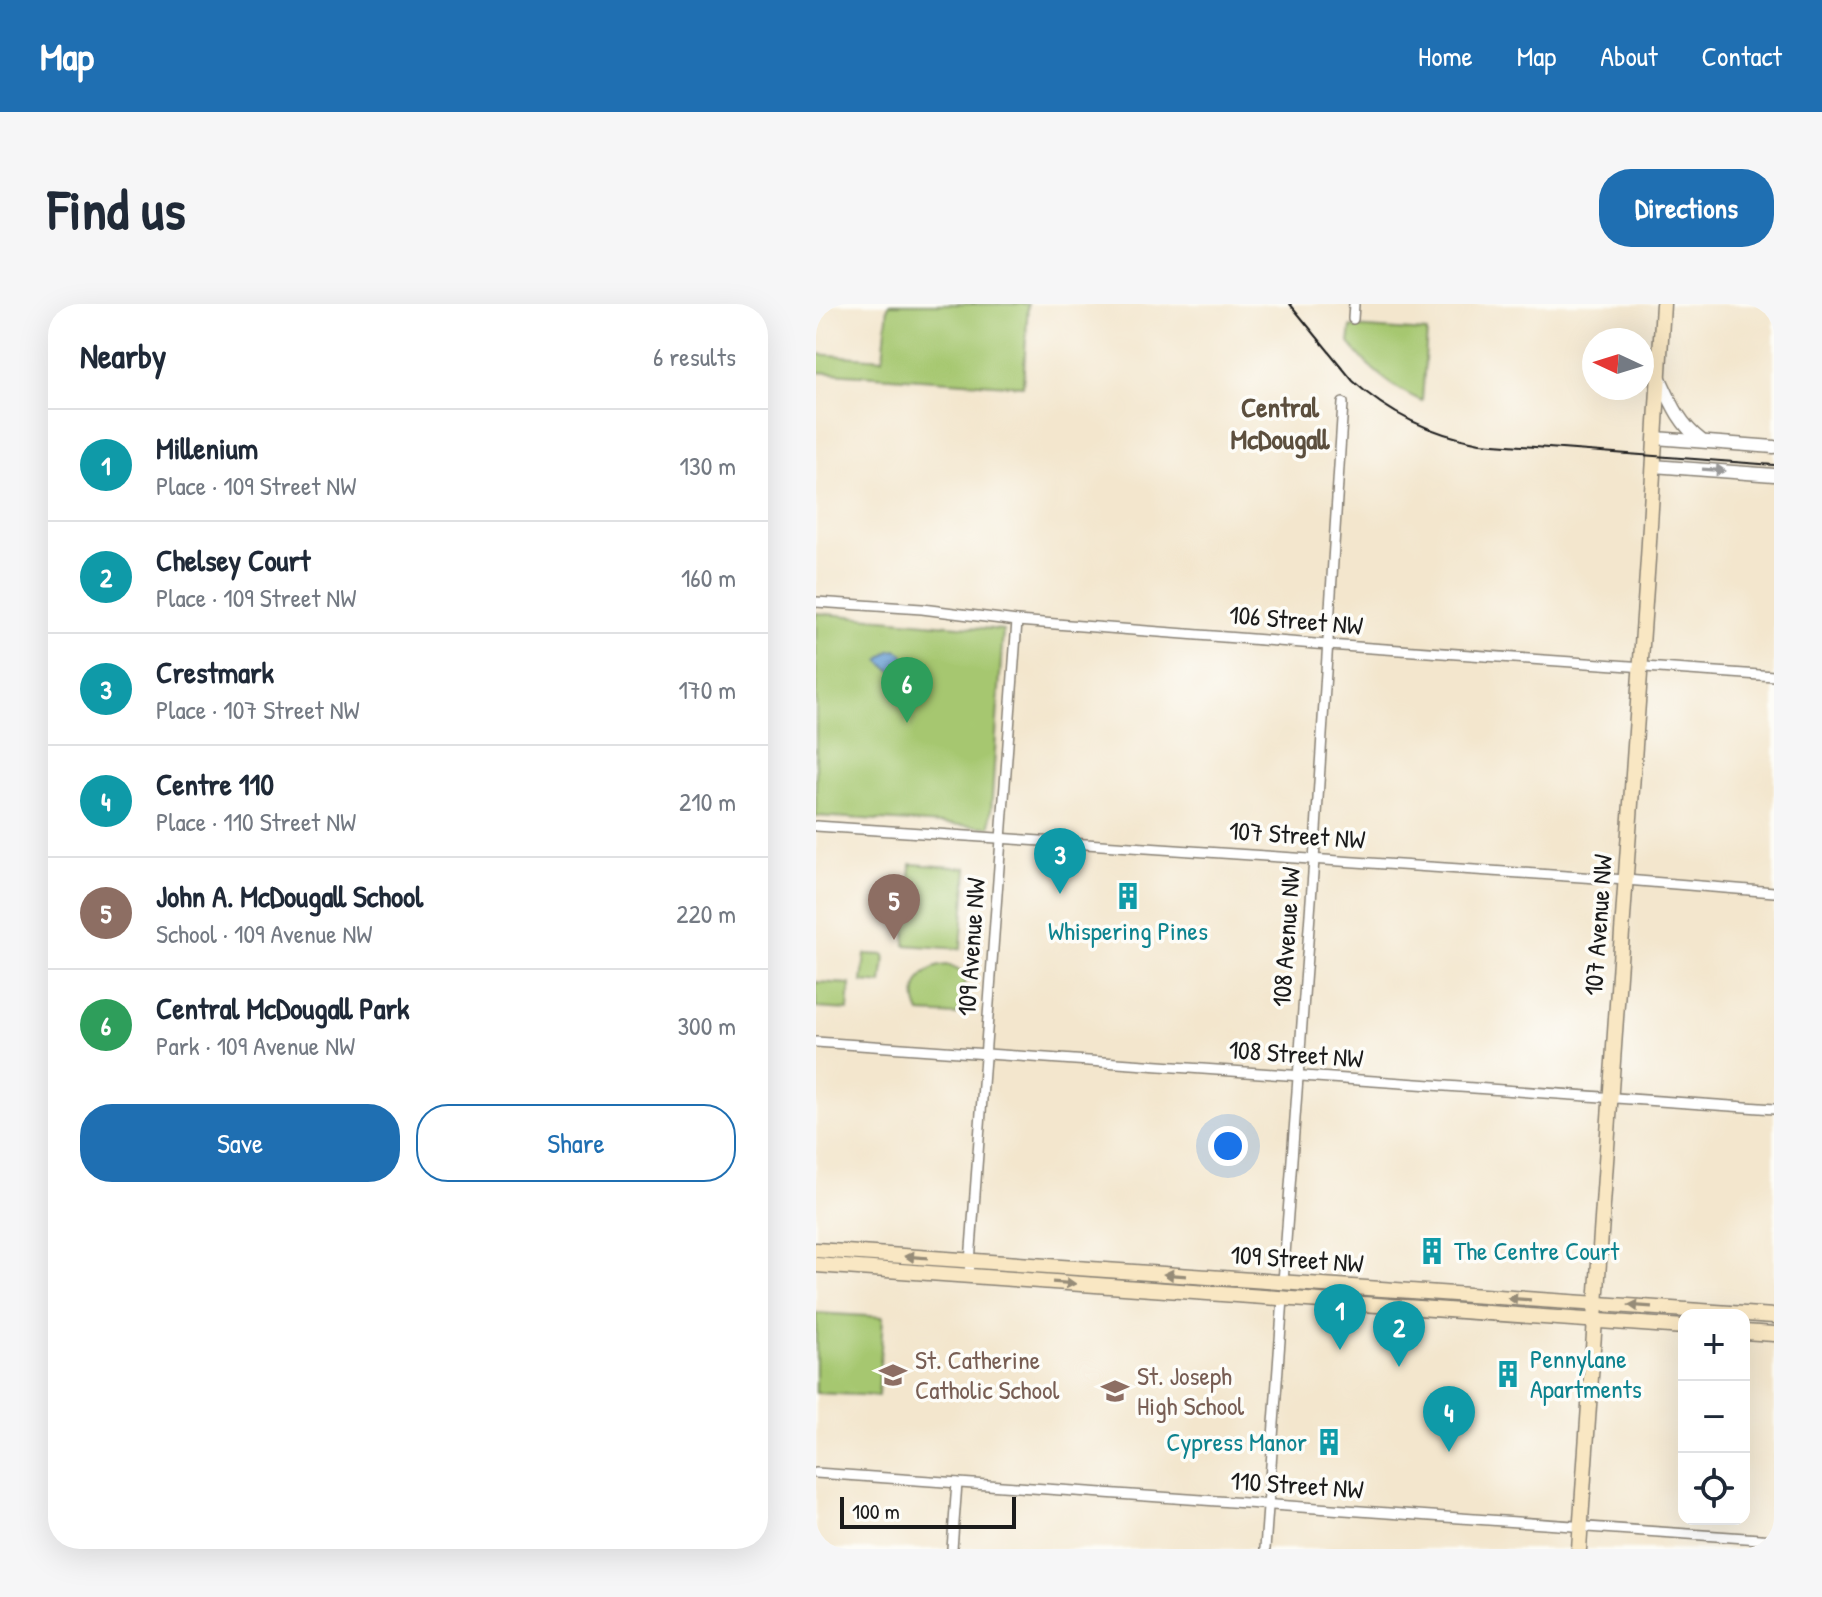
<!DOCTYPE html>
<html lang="en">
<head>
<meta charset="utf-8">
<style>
  body { margin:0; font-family:"Patrick Hand",sans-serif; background:#f6f6f7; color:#1f2937 }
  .controls { position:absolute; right:24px; bottom:24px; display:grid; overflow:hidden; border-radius:16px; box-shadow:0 8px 32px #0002 }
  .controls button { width:72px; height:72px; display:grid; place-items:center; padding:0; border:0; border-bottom:2px solid #e0e1e3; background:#fff; color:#1f2937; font:40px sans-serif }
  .compass { position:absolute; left:766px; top:24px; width:72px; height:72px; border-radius:50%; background:#fff; box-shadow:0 8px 32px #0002; rotate:274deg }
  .scale { position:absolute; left:24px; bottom:20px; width:176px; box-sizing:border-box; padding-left:8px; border:4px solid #1c1c1c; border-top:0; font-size:22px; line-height:28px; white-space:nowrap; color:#1c1c1c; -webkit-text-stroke:6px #fdfcf7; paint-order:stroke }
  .you { position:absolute; left:412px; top:842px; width:28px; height:28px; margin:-20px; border:6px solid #fff; border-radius:50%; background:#1a73e8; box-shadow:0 0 0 12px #1a73e833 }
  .badge { display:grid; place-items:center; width:52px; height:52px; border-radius:50%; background:#1f6fb2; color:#fff; font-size:26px; font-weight:700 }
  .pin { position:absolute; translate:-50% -66px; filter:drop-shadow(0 2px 4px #0008) }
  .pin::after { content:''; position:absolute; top:42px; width:28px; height:24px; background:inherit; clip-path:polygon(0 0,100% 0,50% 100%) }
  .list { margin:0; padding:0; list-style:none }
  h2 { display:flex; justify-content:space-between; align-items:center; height:104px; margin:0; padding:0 32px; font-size:34px }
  h2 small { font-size:26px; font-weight:400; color:#747a83 }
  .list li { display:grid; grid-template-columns:52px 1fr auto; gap:24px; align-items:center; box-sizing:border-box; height:112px; padding:0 32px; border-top:2px solid #e0e1e3 }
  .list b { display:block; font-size:30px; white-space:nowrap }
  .list p { margin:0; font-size:26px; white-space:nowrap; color:#747a83 }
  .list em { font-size:26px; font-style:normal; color:#747a83 }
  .actions { display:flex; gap:16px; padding:24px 32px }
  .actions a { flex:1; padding:18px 0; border:2px solid #1f6fb2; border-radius:32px; text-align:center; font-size:28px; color:#1f6fb2 }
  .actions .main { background:#1f6fb2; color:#fff }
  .icon { flex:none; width:44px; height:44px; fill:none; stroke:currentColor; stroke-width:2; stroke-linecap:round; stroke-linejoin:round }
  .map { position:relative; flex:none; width:958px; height:1245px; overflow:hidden; border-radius:32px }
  header { display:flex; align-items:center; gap:48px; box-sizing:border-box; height:112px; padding:0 40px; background:#1f6fb2; color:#fff }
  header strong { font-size:38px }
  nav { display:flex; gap:44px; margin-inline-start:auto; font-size:28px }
  .intro { display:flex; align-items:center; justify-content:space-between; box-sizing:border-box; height:192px; padding:0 48px }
  h1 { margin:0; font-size:56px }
  .button { padding:20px 36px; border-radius:32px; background:#1f6fb2; color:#fff; font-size:28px; font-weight:700 }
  main { display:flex; gap:48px; padding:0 48px }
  aside { flex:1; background:#fff; border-radius:32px; box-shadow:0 8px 32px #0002 }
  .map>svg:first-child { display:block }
</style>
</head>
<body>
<header>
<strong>Map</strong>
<nav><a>Home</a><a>Map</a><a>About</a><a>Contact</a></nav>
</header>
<div class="intro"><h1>Find us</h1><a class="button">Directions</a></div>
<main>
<aside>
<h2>Nearby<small>6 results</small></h2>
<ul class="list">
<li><span class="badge" style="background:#0f9aa8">1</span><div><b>Millenium</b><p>Place · 109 Street NW</p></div><em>130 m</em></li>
<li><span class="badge" style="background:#0f9aa8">2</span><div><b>Chelsey Court</b><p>Place · 109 Street NW</p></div><em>160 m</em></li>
<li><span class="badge" style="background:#0f9aa8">3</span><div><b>Crestmark</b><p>Place · 107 Street NW</p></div><em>170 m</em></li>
<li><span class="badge" style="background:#0f9aa8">4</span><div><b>Centre 110</b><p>Place · 110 Street NW</p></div><em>210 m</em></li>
<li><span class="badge" style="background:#8d6e63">5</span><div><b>John A. McDougall School</b><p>School · 109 Avenue NW</p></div><em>220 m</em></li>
<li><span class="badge" style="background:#2e9e5b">6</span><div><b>Central McDougall Park</b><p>Park · 109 Avenue NW</p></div><em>300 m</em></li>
</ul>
<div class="actions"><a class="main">Save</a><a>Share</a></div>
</aside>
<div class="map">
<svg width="958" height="1245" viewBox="0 0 958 1245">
  <rect width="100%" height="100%" fill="#fdfcf7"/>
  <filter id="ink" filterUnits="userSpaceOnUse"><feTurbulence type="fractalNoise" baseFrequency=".0125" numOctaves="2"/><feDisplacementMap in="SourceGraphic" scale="16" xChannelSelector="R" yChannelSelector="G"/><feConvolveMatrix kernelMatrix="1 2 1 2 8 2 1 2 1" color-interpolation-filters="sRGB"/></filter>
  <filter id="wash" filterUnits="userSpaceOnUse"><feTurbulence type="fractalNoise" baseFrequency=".006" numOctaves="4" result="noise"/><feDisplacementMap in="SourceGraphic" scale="32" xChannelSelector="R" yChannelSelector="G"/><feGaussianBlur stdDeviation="1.8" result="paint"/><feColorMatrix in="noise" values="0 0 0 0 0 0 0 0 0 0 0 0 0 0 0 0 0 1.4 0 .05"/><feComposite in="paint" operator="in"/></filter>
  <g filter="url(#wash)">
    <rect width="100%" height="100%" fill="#f3e6cd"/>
    <g fill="#a6c76f" stroke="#617246" stroke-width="2">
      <path d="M74,0H212L207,82L0,68V50L67,55L72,2Z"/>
      <path d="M535,23L611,28L606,97C576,84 553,65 533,39Z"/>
      <path d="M0,309L187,326L174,523L0,512Z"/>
      <path d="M95,560L151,564L145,645L89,641Z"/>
      <path d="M49,650L69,651L66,680L46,678Z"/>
      <path d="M132,661L149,669L147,705L140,711L104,709C92,685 106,662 132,661Z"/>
      <path d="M0,678L34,680L32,706L0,704Z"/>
      <path d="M0,1009L67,1013L62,1092L0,1089Z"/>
    </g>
    <path fill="#669ed4" stroke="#415d78" stroke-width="2" d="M80,346C88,349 91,355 88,363L80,368L72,365L63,356L74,347Z"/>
  </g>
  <g filter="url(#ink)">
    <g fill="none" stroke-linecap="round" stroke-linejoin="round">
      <g stroke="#888174" stroke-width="12">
        <g id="minor">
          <path d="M537,15L538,0"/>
          <path d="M0,298L106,305L201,317L512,341L958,372"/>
          <path d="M0,522L810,576L958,588"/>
          <path d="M0,738L958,805"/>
          <path d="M153,972L201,317"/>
          <path d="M467,978L499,542L527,99"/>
          <path d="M0,1169L958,1236"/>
          <path d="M136,1245L141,1179"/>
          <path d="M449,1245L467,994"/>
        </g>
      </g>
      <g stroke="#888174" stroke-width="15">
        <g id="tertiary">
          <path d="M843,72C854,96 863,120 885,136"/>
          <path d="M839,134L958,143"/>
          <path d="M837,162L958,171"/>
        </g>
      </g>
      <g stroke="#888174" stroke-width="17">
        <g id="secondary">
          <path d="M0,946L958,1012"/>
          <path d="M0,961L868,1023"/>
          <path d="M928,1028L958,1030"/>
          <path d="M763,1245L832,255L847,0"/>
        </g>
      </g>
      <use href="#minor" stroke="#fff" stroke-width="9"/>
      <use href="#tertiary" stroke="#fff" stroke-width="12"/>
      <use href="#secondary" stroke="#f9e7c3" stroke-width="14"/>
      <path stroke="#1c1c1c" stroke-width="2" d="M474,0L537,77C574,111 615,130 664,139L958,161"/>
    </g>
    <defs><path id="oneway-solid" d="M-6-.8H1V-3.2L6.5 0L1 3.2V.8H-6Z" transform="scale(2)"/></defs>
    <use fill="#999" href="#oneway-solid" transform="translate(898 166) rotate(4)"/>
    <g fill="#968c78">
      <use href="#oneway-solid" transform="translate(100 953) rotate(-176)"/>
      <use href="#oneway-solid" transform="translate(359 971) rotate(-176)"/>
      <use href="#oneway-solid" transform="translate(248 979) rotate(4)"/>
      <use href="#oneway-solid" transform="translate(703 995) rotate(-176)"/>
      <use href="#oneway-solid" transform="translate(824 1002) rotate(-176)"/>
    </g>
  </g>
  <defs>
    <g id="building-bare" transform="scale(2.16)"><path d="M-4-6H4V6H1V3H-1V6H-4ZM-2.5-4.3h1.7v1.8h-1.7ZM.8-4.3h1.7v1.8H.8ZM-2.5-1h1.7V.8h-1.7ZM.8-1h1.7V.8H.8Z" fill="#0f9aa8" stroke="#fdfcf7" stroke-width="2.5" paint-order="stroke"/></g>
    <g id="school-bare" transform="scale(2.16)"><path d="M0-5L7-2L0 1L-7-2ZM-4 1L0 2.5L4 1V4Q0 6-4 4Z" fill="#8d6e63" stroke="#fdfcf7" stroke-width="2.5" paint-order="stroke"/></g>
  </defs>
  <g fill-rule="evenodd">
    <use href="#building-bare" x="312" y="592"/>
    <use href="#building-bare" x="616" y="947"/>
    <use href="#building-bare" x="692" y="1070"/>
    <use href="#school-bare" x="77" y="1071"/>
    <use href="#school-bare" x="299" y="1087"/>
    <use href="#building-bare" x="513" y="1138"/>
  </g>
  <g text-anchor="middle" stroke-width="7" stroke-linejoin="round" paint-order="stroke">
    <g font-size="26" fill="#1c1c1c" stroke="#fdfcf7">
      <text transform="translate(480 316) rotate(5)" y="9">106 Street NW</text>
      <text transform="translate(481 531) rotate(4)" y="9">107 Street NW</text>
      <text transform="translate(782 621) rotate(-86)" y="9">107 Avenue NW</text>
      <text transform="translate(470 633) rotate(-86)" y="9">108 Avenue NW</text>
      <text transform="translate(155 643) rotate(-86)" y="9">109 Avenue NW</text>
      <text transform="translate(480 750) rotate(4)" y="9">108 Street NW</text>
      <text transform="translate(481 955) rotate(4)" y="9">109 Street NW</text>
      <text transform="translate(481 1181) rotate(4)" y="9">110 Street NW</text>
    </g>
    <g font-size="26" fill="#0d838f" stroke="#fdfcf7" text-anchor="start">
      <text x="312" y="636" text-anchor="middle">Whispering Pines</text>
      <text x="638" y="956">The Centre Court</text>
      <text x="714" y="1064">Pennylane<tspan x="714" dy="30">Apartments</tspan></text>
      <text x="491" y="1147" text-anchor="end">Cypress Manor</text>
    </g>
    <g font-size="26" fill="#785e54" stroke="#fdfcf7" text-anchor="start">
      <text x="99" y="1065">St. Catherine<tspan x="99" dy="30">Catholic School</tspan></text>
      <text x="321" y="1081">St. Joseph<tspan x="321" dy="30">High School</tspan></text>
    </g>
    <g font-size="28" font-weight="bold" fill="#5c4f3e" stroke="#fdfcf7">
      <text x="464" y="113">Central<tspan x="464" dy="32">McDougall</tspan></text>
    </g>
  </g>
</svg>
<div class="controls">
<button>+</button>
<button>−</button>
<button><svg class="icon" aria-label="locate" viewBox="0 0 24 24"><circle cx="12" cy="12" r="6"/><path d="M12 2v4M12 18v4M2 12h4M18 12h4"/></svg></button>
</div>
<svg class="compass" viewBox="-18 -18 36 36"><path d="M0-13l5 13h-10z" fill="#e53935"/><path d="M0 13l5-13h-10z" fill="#747a83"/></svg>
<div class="scale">100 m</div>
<div class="you"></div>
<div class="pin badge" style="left:524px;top:1046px;background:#0f9aa8">1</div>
<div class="pin badge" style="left:583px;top:1063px;background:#0f9aa8">2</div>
<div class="pin badge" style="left:244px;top:590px;background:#0f9aa8">3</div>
<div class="pin badge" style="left:633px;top:1148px;background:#0f9aa8">4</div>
<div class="pin badge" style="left:78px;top:636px;background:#8d6e63">5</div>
<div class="pin badge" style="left:91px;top:419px;background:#2e9e5b">6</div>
</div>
</main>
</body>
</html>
